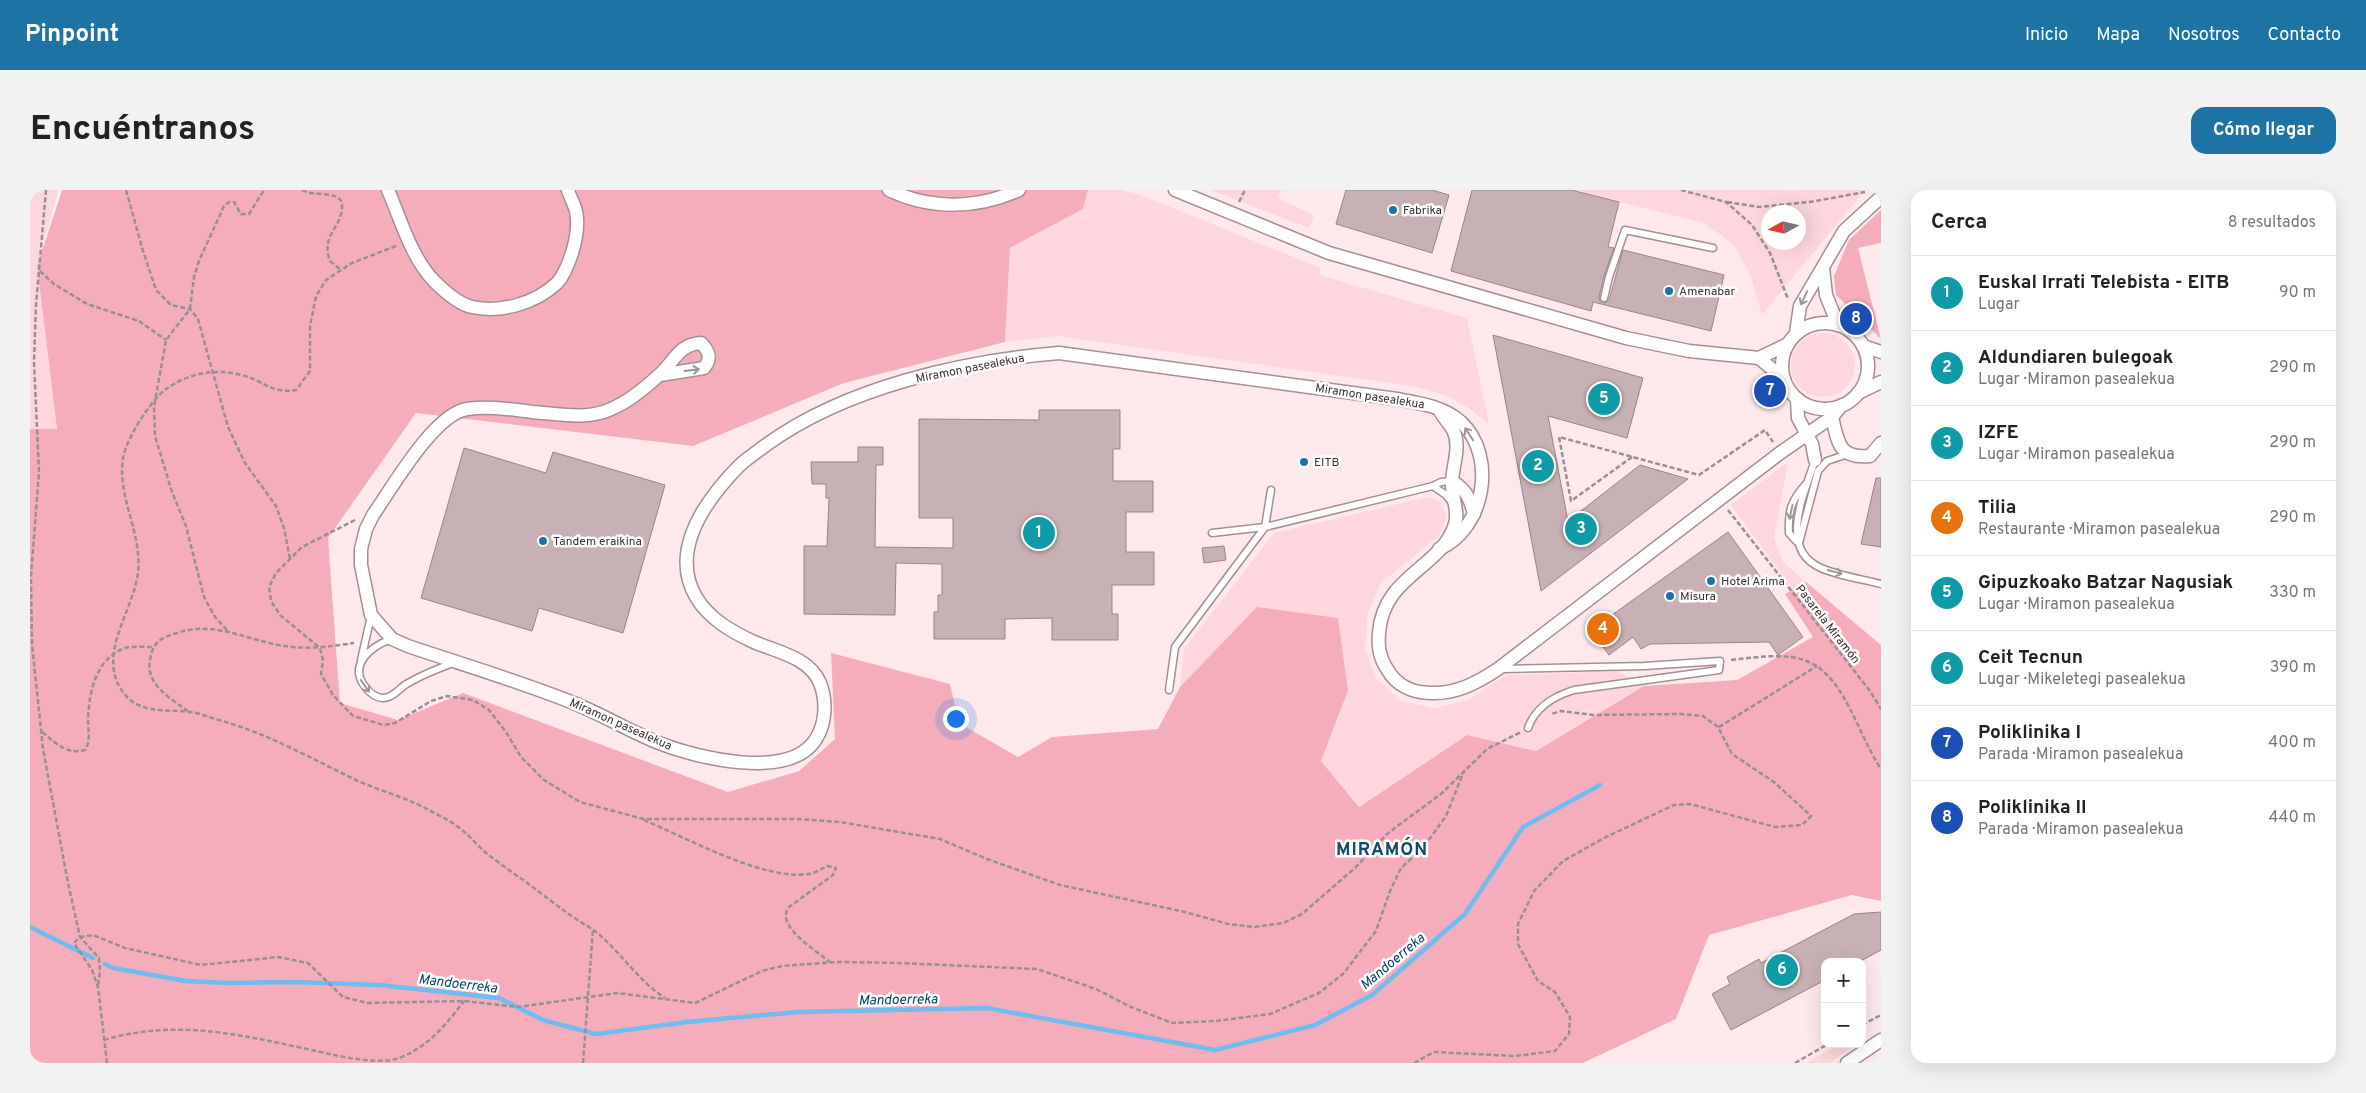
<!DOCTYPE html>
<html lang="es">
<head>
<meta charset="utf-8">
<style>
  body { margin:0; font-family:Overpass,sans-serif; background:#f2f2f2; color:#222 }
  .controls { position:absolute; right:15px; bottom:15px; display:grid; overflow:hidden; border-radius:10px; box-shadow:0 5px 20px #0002 }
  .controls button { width:45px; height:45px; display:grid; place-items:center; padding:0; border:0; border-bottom:1px solid #e0e0e0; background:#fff; color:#222; font:25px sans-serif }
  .compass { position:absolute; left:1731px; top:15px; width:45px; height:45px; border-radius:50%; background:#fff; box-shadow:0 5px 20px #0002; rotate:262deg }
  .you { position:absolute; left:925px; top:528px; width:18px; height:18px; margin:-12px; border:4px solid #fff; border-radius:50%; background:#1a73e8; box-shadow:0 0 0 8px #1a73e833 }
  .badge { display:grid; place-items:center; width:32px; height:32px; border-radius:50%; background:#1d73a3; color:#fff; font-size:16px; font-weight:700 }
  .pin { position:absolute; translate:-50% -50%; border:2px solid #fff; box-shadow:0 1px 5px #0006 }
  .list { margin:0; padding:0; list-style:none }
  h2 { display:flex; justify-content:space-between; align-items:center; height:65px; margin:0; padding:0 20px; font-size:21px }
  h2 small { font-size:16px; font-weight:400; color:#767676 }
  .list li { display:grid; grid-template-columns:32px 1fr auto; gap:15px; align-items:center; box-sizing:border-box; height:75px; padding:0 20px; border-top:1px solid #e0e0e0 }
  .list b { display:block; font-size:19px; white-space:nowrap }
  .list p { margin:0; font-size:16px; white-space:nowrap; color:#767676 }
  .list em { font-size:16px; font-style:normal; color:#767676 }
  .map { position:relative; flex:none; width:1851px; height:873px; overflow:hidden; border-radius:15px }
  header { display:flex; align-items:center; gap:30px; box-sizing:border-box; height:70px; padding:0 25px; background:#1d73a3; color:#fff }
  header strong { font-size:24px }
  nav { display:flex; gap:28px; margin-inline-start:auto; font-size:18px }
  .intro { display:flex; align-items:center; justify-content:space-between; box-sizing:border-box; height:120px; padding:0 30px }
  h1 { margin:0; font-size:35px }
  .button { padding:12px 22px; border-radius:15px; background:#1d73a3; color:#fff; font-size:18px; font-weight:700 }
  main { display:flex; gap:30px; padding:0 30px }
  aside { flex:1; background:#fff; border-radius:15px; box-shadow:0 5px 20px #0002 }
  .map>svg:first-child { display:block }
</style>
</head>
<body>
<header>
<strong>Pinpoint</strong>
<nav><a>Inicio</a><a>Mapa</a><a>Nosotros</a><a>Contacto</a></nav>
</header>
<div class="intro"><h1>Encuéntranos</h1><a class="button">Cómo llegar</a></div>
<main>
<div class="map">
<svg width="1851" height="873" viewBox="0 0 1851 873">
  <rect width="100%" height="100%" fill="#fef4f6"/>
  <g fill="#fde8ec" fill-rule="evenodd">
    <path d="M1058,0H1851V20L1819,50L1806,105L1851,149V455L1775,392L1755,404L1783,447L1707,490L1614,496L1587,481L1477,485L1437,510L1404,518L1372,511L1347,489L1335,459L1338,423L1351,393L1410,345L1154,459L1150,497L1128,539L1022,547L987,567L929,533L920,494L801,464L805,548L769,581L698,602L433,503L368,530L310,513L298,348L386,223L662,256L814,193L1052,19ZM1738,22H1768V52H1738Z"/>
    <path d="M1851,53V143L1828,58Z"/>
    <path d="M1822,705L1851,711V873H1553L1646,829L1679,745ZM1795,772H1832V854H1795Z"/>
  </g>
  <g fill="#fdd7dd" fill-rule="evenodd">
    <path d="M0,0H29L7,76L27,240L0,239Z"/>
    <path d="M1058,0H1091L1108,4L1291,78L1289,85L1437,128L1459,234C1431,211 1416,203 1381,196L1027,146L975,152L980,58L1052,19Z"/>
    <path d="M1181,0H1252L1247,8L1284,25L1279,38Z"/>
    <path d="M1541,0H1835L1732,125L1720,83L1702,53L1674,33ZM1738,22H1768V52H1738Z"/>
    <circle cx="1793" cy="175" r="32"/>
    <path d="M1758,272L1744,348L1753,372L1776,392L1763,399L1701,315Z"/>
    <path d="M1398,307L1410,312L1417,327L1410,345L1351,393L1338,423L1335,459L1347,489L1371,511L1404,518L1437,510L1477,485L1587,481L1614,496L1506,561L1437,545L1329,617L1291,571L1318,501L1150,497L1154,459L1244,343Z"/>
    <path d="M1810,854H1826L1800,873H1776Z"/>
  </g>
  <g fill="#f6adbb">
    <path d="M32,0H1058L1053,19L980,58L975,152L814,193L663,256L386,223L298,348L310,513L368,530L433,503L698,602L769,581L805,549L801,463L920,494L929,533L988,567L1022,547L1128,539L1150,497L1227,417L1308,428L1318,501L1291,571L1329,617L1437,545L1506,561L1614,496L1707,490L1783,447L1755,404L1776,392L1851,455V711L1822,705L1679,745L1646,829L1553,873H3L0,865V239H27L7,76Z"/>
    <path d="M1851,20V53L1828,58L1851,149L1806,105L1804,86L1819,50Z"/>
  </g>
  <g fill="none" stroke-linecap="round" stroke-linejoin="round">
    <g stroke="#6dbdf1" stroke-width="4.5">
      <path d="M0,737L63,768"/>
      <path d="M75,774L83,778L156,791L197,793L265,792L349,795L469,808L513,830L566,844L657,832L768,822L957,818L1185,860L1285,835L1342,805L1435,724L1493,637L1570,595"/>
    </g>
  </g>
  <g fill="#c8b1b5" stroke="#998386">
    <path d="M1316,0H1402L1419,5L1402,63L1306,34Z"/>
    <path d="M1442,0H1541L1589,12L1578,57L1584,58L1574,86L1569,107L1570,111L1575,113L1579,110L1593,60L1694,85L1681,141L1563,112L1561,121L1421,81Z"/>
    <path d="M1463,145L1613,188L1597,248L1518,226L1538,331L1610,275L1658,289L1511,401Z"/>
    <path d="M1009,220H1090V259H1083V291H1123V322H1096V362H1124V395H1082V424H1088V450H1022V428L975,429V449H904V422H908V405H912V374L866,373L865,425L774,424V356H797L799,308H796V294H782L781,272H828V257H853V275H846L845,357L923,358V328H889V229L1009,230Z"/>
    <path d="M434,258L516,283L523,262L635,295L593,443L509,418L502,441L391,408Z"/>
    <path d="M1846,288H1851V357L1831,354Z"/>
    <path d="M1698,342L1773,447L1748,465L1739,452L1620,454L1611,459L1603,447L1579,465L1561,440Z"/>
    <path d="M1194,356L1196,370L1174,373L1172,358Z"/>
    <path d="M1851,722V760L1829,772H1795V790L1701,840L1682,804L1700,794L1697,787L1729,769L1731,773L1824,724Z"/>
  </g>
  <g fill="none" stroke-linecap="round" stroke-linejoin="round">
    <g stroke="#a58e92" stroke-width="9">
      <g id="lane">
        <path d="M1574,108L1579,87L1595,40L1683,58"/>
        <path d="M1785,270C1775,302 1747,359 1791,378C1809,386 1832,389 1851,394"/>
        <path d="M1403,296L1416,305L1422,313"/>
        <path d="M1182,343L1235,337L1403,296L1411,292L1422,291"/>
        <path d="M1766,351L1759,343C1758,321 1761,310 1776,294"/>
        <path d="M1769,353L1788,281L1797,271L1818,264"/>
        <path d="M362,449C341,456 317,475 336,498C340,503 345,507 352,508C361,509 368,500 375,495C389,486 407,479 423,473"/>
        <path d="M331,470L341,426"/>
        <path d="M1470,479L1614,476L1690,471L1689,480L1544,500C1524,506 1505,518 1498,538"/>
        <path d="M1139,500L1145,457L1235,337L1241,300"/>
      </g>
    </g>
    <g stroke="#a58e92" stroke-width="15">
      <g id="street">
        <path d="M358,0C371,30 381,67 404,91C414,101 428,114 442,117C470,123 505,114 527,93C534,86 539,72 542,63C546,50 549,35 546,21C544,14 540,7 538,0"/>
        <path d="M859,0C901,20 947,19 989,0"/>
        <path d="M1145,0L1299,63L1596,148L1659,161L1729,168L1758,154"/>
        <path d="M1793,78L1796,105L1808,135"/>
        <circle cx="1795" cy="176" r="43"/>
        <path d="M1766,143L1770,116L1814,41L1851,7"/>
        <path d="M1833,156L1851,162"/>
        <path d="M1729,168L1754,189"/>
        <path d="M630,185L674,178C682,168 679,161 671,153C648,154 644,173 628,186C615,198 598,212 581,219C560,229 536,225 513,223C489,221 462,215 437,219C404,224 362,298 343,325L336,339L331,359V375L341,425L362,449L378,456C434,475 492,492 546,514C575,526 601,542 629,553C667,568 760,591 786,549C796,533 797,511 790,493C779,467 747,462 724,452C702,442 679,429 666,407C649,378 657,348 673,321C683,305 696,289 709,276C717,268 727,262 736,255C816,197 933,171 1029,163L1367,209C1389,213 1413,216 1431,232C1468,267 1454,340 1409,359"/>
        <path d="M1828,203L1851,192"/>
        <path d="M1767,209L1768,228L1782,254L1785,270"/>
        <path d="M1410,221C1413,227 1419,233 1423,240C1432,258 1421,278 1422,296C1422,308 1429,321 1425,334C1412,378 1353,385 1349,443C1348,456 1349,467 1357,479C1366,495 1382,503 1401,503C1426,504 1447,493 1468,479L1750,263L1802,227L1812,215"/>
        <path d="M1802,227C1808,253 1809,269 1840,266L1851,253"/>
        <path d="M1422,291C1436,300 1440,308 1444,324"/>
        <path d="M1817,873L1851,850"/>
      </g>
    </g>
    <g stroke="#988f91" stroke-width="2.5" stroke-dasharray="5 2.5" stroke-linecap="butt">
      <path d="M16,0L6,115L4,172L9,282L1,386L2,454L13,559L38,693L50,747L69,768L70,782L68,795"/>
      <path d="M96,0L113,61L126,100L141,115L160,119L168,129L198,237L215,273L246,316L254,338L260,369"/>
      <path d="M272,0C284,7 312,0 312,15C313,38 290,44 300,71L310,79"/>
      <path d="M1651,0L1696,12L1722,35L1740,63L1758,109"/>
      <path d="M1209,12L1215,0"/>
      <path d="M1697,12L1729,17L1780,12L1835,2"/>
      <path d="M366,56L322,73L296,90L286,106L280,136V181L266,200C243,204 235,192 215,186C187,178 160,182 136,199C121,210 96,249 93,268C87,307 112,342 108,382C104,422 62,469 97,507C114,524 138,519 160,522C170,523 181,528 192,531C239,544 284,570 328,591C351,601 377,608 399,620C410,626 423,632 432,640C441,647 448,656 456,663C469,673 483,683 496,692C511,703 526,715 540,725C551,733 563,738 572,747C594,767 610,792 635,808"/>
      <path d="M10,81L24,94L57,114L109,131L136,150"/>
      <path d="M1602,267L1541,311L1529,247L1669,285L1735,240L1743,252"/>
      <path d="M1698,320L1840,501L1851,519"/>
      <path d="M325,330L272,357L246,383L239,397L241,411L250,425L290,458L293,470L291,484L303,505L323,526L354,535L365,533L401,511L417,506L443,510L459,520L476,542L491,567L514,590L550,612L613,629H769L810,632L910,649L957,669L1030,695L1155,722L1198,734L1224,737L1253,733L1272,724L1326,677L1357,644L1412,603L1457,559L1491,542"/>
      <path d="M197,440L185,427L174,407L156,336L142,302L125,246L124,217L136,150L160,119L164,87L169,71L194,16L199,12H204L211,24H219L234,0"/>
      <path d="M1701,470C1772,461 1794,463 1826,531C1834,547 1841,564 1851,579"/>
      <path d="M158,521C141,509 115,494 120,470C123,452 130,448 147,443C188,429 222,454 263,457C283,459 303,456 324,453"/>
      <path d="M1689,537L1787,476"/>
      <path d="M12,542C26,553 36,565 55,560C61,551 58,541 58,530C59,503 65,469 95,458C103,456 114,457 122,457"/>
      <path d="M614,630C657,648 734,691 779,684C785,683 791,679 797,676L806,678L803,685L759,717C744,736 787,761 800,772"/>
      <path d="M1832,835L1851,825"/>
      <path d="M74,850C144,829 207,844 277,859C305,865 333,873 362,870C394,862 415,836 434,811"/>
      <path d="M77,873L68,797L62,780L44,753L50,747L63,745L95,758L171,775L248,767L278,773L313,807L338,813L434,811L488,817L587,803L665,813L732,781L752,776L807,772L868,773L1007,779L1066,799L1101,817L1142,833L1186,831L1240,824L1289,803L1313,784L1346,741L1360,701L1371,678L1393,658L1416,626L1434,581"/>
      <path d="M1384,873L1404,862L1486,866L1525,861L1539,844L1540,827L1525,802L1508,791L1497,771L1488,754V734L1504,701L1533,671L1576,647L1644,615L1660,614L1745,637L1772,635L1781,626L1744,592L1702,564L1688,537L1673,526L1652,524L1563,525L1531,521L1521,524"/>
      <path d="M1765,873L1798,854"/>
    </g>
    <use href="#lane" stroke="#fff" stroke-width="6"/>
    <use href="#street" stroke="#fff" stroke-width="12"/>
    <path stroke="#988f91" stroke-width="2.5" stroke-dasharray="5 2.5" stroke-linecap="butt" d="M553,873L563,739"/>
  </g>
  <defs><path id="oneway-shaft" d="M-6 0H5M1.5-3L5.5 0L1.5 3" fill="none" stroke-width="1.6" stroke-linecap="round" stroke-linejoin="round" transform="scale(1.25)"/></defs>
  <g stroke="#9c9898">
    <use href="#oneway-shaft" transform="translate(1774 108) rotate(115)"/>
    <use href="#oneway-shaft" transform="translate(662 180) rotate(-7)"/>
    <use href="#oneway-shaft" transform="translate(1439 244) rotate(-123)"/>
    <use href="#oneway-shaft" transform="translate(1761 322) rotate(102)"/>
    <use href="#oneway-shaft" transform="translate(1805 382) rotate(15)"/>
    <use href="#oneway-shaft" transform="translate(335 496) rotate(55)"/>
  </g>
  <g fill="#1d73a3" stroke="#fff" stroke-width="2">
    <circle cx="1363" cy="20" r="5"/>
    <circle cx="1639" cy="101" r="5"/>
    <circle cx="1274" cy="272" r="5"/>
    <circle cx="513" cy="351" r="5"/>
    <circle cx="1681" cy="391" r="5"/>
    <circle cx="1640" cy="406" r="5"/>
  </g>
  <g text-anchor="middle" stroke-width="5" stroke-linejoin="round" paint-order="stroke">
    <g font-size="12" fill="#393032" stroke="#fff" text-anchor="start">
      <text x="1373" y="24">Fabrika</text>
      <text x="1649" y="105">Amenabar</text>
      <text x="1284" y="276">EITB</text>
      <text x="523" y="355">Tandem eraikina</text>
      <text x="1691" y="395">Hotel Arima</text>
      <text x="1650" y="410">Misura</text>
    </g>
    <g font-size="12" fill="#393032" stroke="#fff">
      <text transform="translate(940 178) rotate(-11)" y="4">Miramon pasealekua</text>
      <text transform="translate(1340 206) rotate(9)" y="4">Miramon pasealekua</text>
      <text transform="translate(1798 434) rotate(52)" y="4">Pasarela Miramón</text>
      <text transform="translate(591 534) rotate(24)" y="4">Miramon pasealekua</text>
    </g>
    <g font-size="14" font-style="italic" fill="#046" stroke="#fff">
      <text transform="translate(1362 771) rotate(-40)" y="5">Mandoerreka</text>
      <text transform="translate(428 793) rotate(7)" y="5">Mandoerreka</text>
      <text transform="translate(868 809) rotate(-1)" y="5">Mandoerreka</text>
    </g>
    <g font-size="18" font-weight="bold" letter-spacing="1" fill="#104b6c" stroke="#fff">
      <text x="1352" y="665">MIRAMÓN</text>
    </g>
  </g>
</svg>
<div class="controls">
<button>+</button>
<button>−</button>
</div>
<svg class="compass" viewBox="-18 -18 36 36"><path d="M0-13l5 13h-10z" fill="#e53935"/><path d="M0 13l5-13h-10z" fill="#767676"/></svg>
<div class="you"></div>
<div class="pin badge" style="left:1009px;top:343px;background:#0f9aa8">1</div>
<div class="pin badge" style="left:1508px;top:276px;background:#0f9aa8">2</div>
<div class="pin badge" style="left:1551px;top:339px;background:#0f9aa8">3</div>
<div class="pin badge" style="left:1573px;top:439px;background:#e8710a">4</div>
<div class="pin badge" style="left:1574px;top:209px;background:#0f9aa8">5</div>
<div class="pin badge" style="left:1752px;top:780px;background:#0f9aa8">6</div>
<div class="pin badge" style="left:1740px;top:201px;background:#1a4fb4">7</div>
<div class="pin badge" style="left:1826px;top:129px;background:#1a4fb4">8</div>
</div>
<aside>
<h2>Cerca<small>8 resultados</small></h2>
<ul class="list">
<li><span class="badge" style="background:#0f9aa8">1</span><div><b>Euskal Irrati Telebista - EITB</b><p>Lugar</p></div><em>90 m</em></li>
<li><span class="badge" style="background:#0f9aa8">2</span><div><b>Aldundiaren bulegoak</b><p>Lugar · Miramon pasealekua</p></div><em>290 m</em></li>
<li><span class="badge" style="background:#0f9aa8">3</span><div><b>IZFE</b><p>Lugar · Miramon pasealekua</p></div><em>290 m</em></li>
<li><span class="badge" style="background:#e8710a">4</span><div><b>Tilia</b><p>Restaurante · Miramon pasealekua</p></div><em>290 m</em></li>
<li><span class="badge" style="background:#0f9aa8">5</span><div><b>Gipuzkoako Batzar Nagusiak</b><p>Lugar · Miramon pasealekua</p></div><em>330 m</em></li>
<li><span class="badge" style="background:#0f9aa8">6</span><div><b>Ceit Tecnun</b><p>Lugar · Mikeletegi pasealekua</p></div><em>390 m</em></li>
<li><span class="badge" style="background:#1a4fb4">7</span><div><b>Poliklinika I</b><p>Parada · Miramon pasealekua</p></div><em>400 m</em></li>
<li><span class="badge" style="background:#1a4fb4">8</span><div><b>Poliklinika II</b><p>Parada · Miramon pasealekua</p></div><em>440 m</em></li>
</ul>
</aside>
</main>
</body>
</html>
